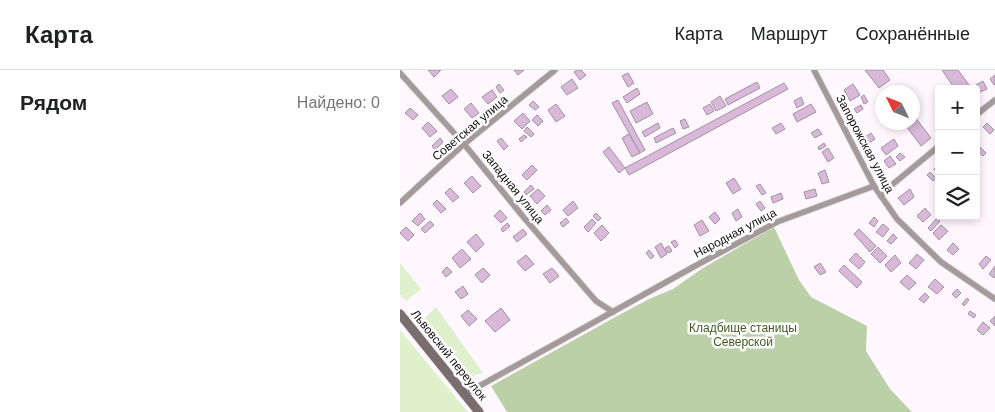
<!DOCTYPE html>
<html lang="ru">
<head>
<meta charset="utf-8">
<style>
  body { margin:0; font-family:Arial,sans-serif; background:#f2f2f2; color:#202124 }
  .controls { position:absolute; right:15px; top:15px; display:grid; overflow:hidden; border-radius:5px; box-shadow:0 2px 8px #0003 }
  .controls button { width:45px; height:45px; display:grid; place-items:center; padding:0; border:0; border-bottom:1px solid #e0e0e0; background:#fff; color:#202124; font:25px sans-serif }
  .compass { position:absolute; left:475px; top:15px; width:45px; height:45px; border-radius:50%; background:#fff; box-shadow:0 2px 8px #0003; rotate:313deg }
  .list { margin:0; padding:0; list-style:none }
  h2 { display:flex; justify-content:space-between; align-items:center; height:65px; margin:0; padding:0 20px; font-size:21px }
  h2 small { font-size:16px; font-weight:400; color:#757577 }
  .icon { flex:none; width:28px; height:28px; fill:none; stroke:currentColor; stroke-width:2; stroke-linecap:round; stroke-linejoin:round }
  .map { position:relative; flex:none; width:595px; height:342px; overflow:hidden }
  header { display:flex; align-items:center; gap:30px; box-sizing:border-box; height:70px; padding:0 25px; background:#fff; border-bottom:1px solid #e0e0e0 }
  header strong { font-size:24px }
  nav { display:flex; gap:28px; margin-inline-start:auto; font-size:18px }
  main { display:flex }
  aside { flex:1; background:#fff }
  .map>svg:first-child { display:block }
</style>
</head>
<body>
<header>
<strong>Карта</strong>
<nav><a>Карта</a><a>Маршрут</a><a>Сохранённые</a></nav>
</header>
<main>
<aside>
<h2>Рядом<small>Найдено: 0</small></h2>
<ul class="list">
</ul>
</aside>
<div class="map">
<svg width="595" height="342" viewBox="0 0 595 342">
  <rect width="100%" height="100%" fill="#fef8fe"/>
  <g fill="#def0cc">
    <path d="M0,193L21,219L6,231L0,224Z"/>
    <path d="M36,237L83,303L66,308L21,252Z"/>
    <path d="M0,260L68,342H0Z"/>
  </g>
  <path fill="#bcd0a7" d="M374,157L399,210L411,227L467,256L466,281L490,319L512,342H107L91,316L219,245L249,229L273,219L303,198Z"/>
  <g fill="#dab8d9" stroke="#9f929f">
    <path d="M28,0H41L34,7Z"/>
    <path d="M114,0H124L118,5Z"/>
    <path d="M177,0H181L186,5L180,10L174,2Z"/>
    <path d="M465,0H483L490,10L479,18Z"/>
    <path d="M542,0H558L572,19H555Z"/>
    <path d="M228,3L234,13L228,17L222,6Z"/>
    <path d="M595,5V14L594,15L590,9Z"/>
    <path d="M172,9L178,18L167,25L161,17Z"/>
    <path d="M583,11L587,19L580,22L576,15Z"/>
    <path d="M357,12L360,18L328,35L325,29Z"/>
    <path d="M384,13L388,19L229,105L225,98Z"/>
    <path d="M99,14L104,20L100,23L96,17Z"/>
    <path d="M453,14L460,25L450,31L444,20Z"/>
    <path d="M237,18L240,24L227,33L223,27Z"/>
    <path d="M51,19L58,27L49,34L42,26Z"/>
    <path d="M92,20L97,27L88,34L82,27Z"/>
    <path d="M464,25L468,32L464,34L461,27Z"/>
    <path d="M320,26L326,36L316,41L311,32Z"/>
    <path d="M401,27L404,34L397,38L394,31Z"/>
    <path d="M218,30L245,80L240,83L212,33Z"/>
    <path d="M133,31L139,37L135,40L129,35Z"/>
    <path d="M247,32L253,44L236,53L230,41Z"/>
    <path d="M71,33L79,43L72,48L64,39Z"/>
    <path d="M156,34L165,46L156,52L148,40Z"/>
    <path d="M310,34L314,41L307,45L303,38Z"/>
    <path d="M411,34L416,42L397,52L393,44Z"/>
    <path d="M461,35L463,39L457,43L454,39Z"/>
    <path d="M10,38L18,45L13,50L5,43Z"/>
    <path d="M123,43L130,51L122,59L114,51Z"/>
    <path d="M512,43L531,68L521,76L503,52H512Z"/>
    <path d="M137,45L143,51L138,56L132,50Z"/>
    <path d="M285,49L289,57L283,59L280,51Z"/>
    <path d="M28,52L37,61L30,67L22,58Z"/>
    <path d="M258,53L260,58L245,67L242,62Z"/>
    <path d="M381,53L385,59L376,64L372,58Z"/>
    <path d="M587,53L594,60L590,64L583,57Z"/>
    <path d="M127,57L134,64L131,67L124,61Z"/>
    <path d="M273,58L276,63L256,73L254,68Z"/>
    <path d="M418,59L422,64L415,68L411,63Z"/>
    <path d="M471,63L475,69L469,73L465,67Z"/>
    <path d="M229,64L240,83L232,87L222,68Z"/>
    <path d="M124,65L127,67L121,72L119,69Z"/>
    <path d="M40,68L43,72L35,80L32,76Z"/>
    <path d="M101,68L108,76L104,80L97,71Z"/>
    <path d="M494,69L498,76L486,85L481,78Z"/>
    <path d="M424,73L426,76L419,80L418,77Z"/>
    <path d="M209,77L225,98L219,103L203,82Z"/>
    <path d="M580,77L586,83L583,86L577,81Z"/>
    <path d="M428,78L434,88L428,92L422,82Z"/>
    <path d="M500,83L505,87L500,91L496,87Z"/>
    <path d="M490,86L496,94L489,98L484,91Z"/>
    <path d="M132,95L137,100L127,110L122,105Z"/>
    <path d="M539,95V106L534,99Z"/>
    <path d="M425,100L429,112L422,114L418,103Z"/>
    <path d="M530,102L536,108L533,111L527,105Z"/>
    <path d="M72,106L81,116L73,123L64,113Z"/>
    <path d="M334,108L341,119L333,124L326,113Z"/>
    <path d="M360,114L366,123L362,125L356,116Z"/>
    <path d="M131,115L134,119L126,125L124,122Z"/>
    <path d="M50,118L59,127L53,132L45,123Z"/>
    <path d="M138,119L145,126L137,134L130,126Z"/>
    <path d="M415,119L417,126L406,129L404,122Z"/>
    <path d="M510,119L514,127L504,135L498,128Z"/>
    <path d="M381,123L383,129L373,133L371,127Z"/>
    <path d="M37,130L46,139L41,143L33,134Z"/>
    <path d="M173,131L178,138L168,146L163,140Z"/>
    <path d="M360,131L365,138L361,141L356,134Z"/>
    <path d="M147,135L151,140L145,145L141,141Z"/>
    <path d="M525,138L531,145L523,152L517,146Z"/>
    <path d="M338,139L342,147L336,151L332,143Z"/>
    <path d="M100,140L107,148L101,153L94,146Z"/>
    <path d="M315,142L320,149L315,154L309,147Z"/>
    <path d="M20,143L25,149L18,156L12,151Z"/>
    <path d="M196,143L201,148L198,151L193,146Z"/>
    <path d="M474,147L478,151L474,157L469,153Z"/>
    <path d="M166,148L169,152L163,157L160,153Z"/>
    <path d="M537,148L540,151L531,161L528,158Z"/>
    <path d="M192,149L196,153L188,162L184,157Z"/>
    <path d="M302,150L309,161L300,166L294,155Z"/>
    <path d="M30,151L34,155L25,163L21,159Z"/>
    <path d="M107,153L110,156L103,162L101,159Z"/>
    <path d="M483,154L489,159L483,167L476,162Z"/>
    <path d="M202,155L209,163L201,171L194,163Z"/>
    <path d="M541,155L548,161L539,170L533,163Z"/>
    <path d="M6,157L14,165L8,171L0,163Z"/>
    <path d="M123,159L127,164L117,172L113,167Z"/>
    <path d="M459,159L476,176L470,182L454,164Z"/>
    <path d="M76,164L84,174L76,182L67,172Z"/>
    <path d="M493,164L497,168L491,174L487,171Z"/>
    <path d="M275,170L278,175L275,178L271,172Z"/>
    <path d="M261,173L267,184L261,188L255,177Z"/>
    <path d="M553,173L559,179L553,185L547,180Z"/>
    <path d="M269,176L272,181L268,183L265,178Z"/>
    <path d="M478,177L487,186L480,193L471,184Z"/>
    <path d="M62,179L71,189L60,198L52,188Z"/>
    <path d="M249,180L254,186L251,189L246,183Z"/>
    <path d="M456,183L465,192L459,199L449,190Z"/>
    <path d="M517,184L524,190L516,199L509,193Z"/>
    <path d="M126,185L134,194L125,201L117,192Z"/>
    <path d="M495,185L501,193L491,202L485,195Z"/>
    <path d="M586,186L591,190L583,199L579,194Z"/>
    <path d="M420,193L426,202L420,205L414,197Z"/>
    <path d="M444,195L462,212L457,218L439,201Z"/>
    <path d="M595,196V207L594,208L589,204Z"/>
    <path d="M47,197L52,202L46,207L42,202Z"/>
    <path d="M83,198L90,205L82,213L75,205Z"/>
    <path d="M152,198L159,206L150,213L143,204Z"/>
    <path d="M507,205L516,213L509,220L500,212Z"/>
    <path d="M535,209L544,217L537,224L528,217Z"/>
    <path d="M63,216L68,224L61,229L55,222Z"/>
    <path d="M557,219L561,223L556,228L552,224Z"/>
    <path d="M525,223L529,227L524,233L519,229Z"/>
    <path d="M567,228L569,230L564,236L562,234Z"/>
    <path d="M101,238L110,250L95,262L85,251Z"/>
    <path d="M68,240L77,249L69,256L61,246Z"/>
    <path d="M570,241L576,245L574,248L568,244Z"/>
    <path d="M595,246V256L590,251Z"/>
    <path d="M583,252L590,258L583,265L577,260Z"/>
  </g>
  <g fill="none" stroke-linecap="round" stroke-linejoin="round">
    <g stroke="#d8d2d8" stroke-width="7">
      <g id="minor">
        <path d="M414,0L474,116L497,149L541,192L595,229"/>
        <path d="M0,3L64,74L125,149L196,231L213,242"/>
        <path d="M576,45L595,30"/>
        <path d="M481,126L487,119L539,76"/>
        <path d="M0,133L64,74L155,0"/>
        <path d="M65,324L295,196L377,152L474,116"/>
      </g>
    </g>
    <g stroke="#d8d2d8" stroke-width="10">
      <path id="secondary" d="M0,244L79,342"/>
    </g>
    <use href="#minor" stroke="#a49a9a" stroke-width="5.5"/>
    <use href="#secondary" stroke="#7a6d6d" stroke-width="9"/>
  </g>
  <g text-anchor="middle" stroke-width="5" stroke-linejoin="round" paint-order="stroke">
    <g font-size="12" fill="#110c11" stroke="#fff">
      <text transform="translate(70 58) rotate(-40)" y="4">Советская улица</text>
      <text transform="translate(465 74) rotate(62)" y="4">Запорожская улица</text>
      <text transform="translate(113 117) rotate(51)" y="4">Западная улица</text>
      <text transform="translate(335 163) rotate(-28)" y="4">Народная улица</text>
      <text transform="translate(49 285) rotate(51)" y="4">Львовский переулок</text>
    </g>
    <g font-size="12" fill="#425b21" stroke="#fff">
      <text x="343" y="262">Кладбище станицы<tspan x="343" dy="14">Северской</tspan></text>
    </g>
  </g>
</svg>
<div class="controls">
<button>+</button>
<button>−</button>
<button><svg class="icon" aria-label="layers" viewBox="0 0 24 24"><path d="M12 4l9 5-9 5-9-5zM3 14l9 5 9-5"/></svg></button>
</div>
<svg class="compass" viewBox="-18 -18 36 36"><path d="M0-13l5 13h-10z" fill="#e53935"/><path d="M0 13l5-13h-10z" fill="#757577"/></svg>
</div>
</main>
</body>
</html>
